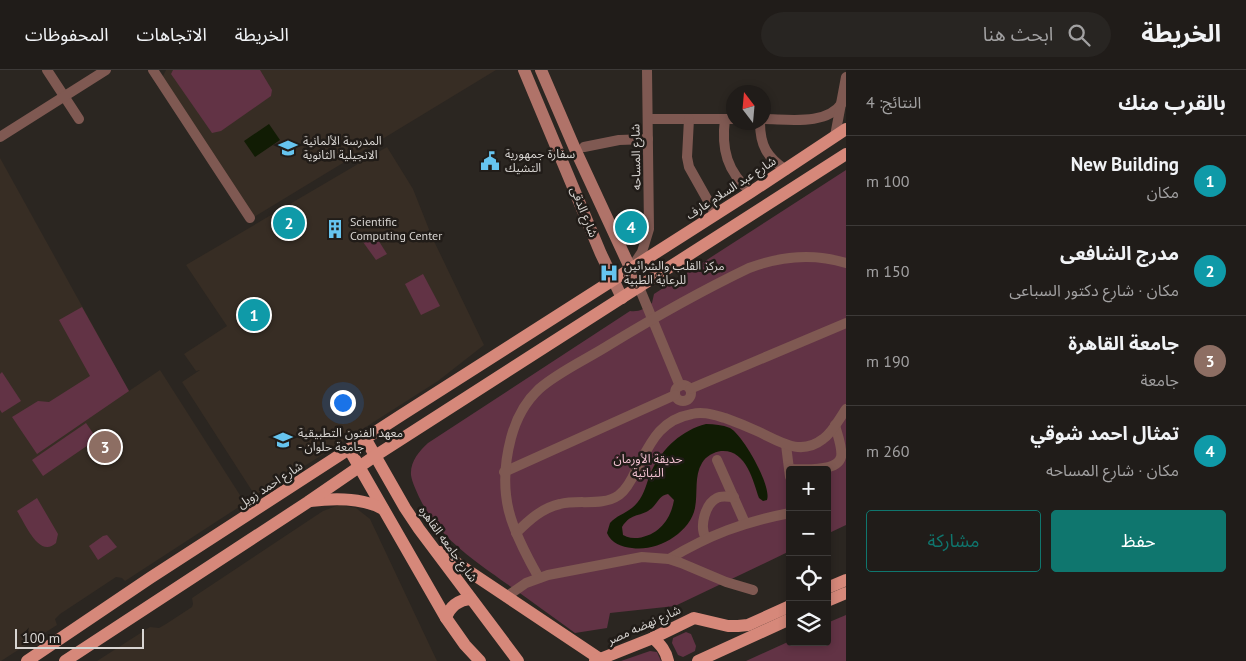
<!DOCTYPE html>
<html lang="ar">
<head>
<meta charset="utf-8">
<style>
  body { margin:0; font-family:"PT Sans","Noto Sans Arabic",sans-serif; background:#282522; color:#f1f3f6; direction:rtl }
  .controls { position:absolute; right:15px; bottom:15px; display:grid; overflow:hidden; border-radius:5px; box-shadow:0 2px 8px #0003 }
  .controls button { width:45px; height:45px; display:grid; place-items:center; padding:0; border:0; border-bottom:1px solid #3d3a38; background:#201c19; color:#f1f3f6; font:25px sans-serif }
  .compass { position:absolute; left:726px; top:15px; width:45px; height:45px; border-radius:50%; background:#201c19; box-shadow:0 2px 8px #0003; rotate:344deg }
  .scale { position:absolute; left:15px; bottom:12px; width:129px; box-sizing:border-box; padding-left:5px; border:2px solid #d8d5d2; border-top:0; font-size:14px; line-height:18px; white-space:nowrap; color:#d8d5d2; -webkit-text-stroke:4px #211c18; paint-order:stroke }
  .you { position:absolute; left:342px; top:332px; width:18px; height:18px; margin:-12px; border:4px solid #fff; border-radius:50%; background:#1a73e8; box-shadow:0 0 0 8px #1a73e833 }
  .badge { display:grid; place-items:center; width:32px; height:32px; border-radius:50%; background:#0f766e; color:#fff; font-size:16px; font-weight:700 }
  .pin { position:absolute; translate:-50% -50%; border:2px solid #fff; box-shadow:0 1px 5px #0006 }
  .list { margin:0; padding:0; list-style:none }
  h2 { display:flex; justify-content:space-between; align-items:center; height:65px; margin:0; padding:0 20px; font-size:21px }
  h2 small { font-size:16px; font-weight:400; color:#a2a1a2 }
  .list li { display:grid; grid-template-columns:32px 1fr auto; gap:15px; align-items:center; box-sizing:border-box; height:90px; padding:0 20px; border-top:1px solid #3d3a38 }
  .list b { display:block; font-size:19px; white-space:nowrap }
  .list p { margin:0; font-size:16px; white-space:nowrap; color:#a2a1a2 }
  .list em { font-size:16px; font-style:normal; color:#a2a1a2 }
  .actions { display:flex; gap:10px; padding:15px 20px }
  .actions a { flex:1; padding:11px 0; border:1px solid #0f766e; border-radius:5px; text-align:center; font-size:18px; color:#0f766e }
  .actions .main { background:#0f766e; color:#fff }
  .icon { flex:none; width:28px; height:28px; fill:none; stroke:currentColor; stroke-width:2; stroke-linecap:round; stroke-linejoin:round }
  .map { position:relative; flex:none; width:846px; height:591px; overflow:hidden; direction:ltr }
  header { display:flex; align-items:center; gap:30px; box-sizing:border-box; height:70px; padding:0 25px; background:#201c19; border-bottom:1px solid #3d3a38 }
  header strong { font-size:24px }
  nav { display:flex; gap:28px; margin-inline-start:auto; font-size:18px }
  .search { width:350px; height:45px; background:#282522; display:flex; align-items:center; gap:12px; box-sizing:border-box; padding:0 18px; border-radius:28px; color:#a2a1a2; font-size:19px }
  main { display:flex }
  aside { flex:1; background:#201c19 }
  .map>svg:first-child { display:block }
</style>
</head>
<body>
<header>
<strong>الخريطة</strong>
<div class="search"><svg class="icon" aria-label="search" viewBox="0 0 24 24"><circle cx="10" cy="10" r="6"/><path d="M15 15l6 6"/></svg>ابحث هنا</div>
<nav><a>الخريطة</a><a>الاتجاهات</a><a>المحفوظات</a></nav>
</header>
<main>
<aside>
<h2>بالقرب منك<small>النتائج: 4</small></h2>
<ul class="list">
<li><span class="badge" style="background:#0f9aa8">1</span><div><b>New Building</b><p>مكان</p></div><em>100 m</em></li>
<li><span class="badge" style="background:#0f9aa8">2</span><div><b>مدرج الشافعى</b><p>مكان · شارع دكتور السباعى</p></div><em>150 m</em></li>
<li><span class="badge" style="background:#8d6e63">3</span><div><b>جامعة القاهرة</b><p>جامعة</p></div><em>190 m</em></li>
<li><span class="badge" style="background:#0f9aa8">4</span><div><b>تمثال احمد شوقي</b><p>مكان · شارع المساحه</p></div><em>260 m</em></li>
</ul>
<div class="actions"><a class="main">حفظ</a><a>مشاركة</a></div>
</aside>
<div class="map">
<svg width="846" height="591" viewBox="0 0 846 591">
  <rect width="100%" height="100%" fill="#2b2621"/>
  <g fill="#372d24">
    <path d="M166,0H496L254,147L162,8Z"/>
    <path d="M387,77L413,119L432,167L484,275L438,311L256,427L182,312L200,300L196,301L184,284L227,256L186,195Z"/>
    <path d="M0,88L129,321L160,300L245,433L125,511L122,508L116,507L60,544L55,549L57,555L1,591H0Z"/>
    <path d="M339,435L356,438L370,449L437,591H97L150,557L159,558L166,554L192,537L193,534L192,528L323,441Z"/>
  </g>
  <g fill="#623345">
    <path d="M173,0H260L272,20L271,26L221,61L212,63L171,4Z"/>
    <path d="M846,100V455L827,464V400H790V481L675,536L610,543L607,558L575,563C553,547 530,530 507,514C471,488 439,468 419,427C416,420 412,412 411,405C410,392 419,381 428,373L630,241C639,242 645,239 652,233L654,224Z"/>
    <path d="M375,165L387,184L376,190L363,172Z"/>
    <path d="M423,204L440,236L421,245L405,214Z"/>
    <path d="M82,237L129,321L37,384L12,347L38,331L49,332L90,306L59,250Z"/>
    <path d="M2,302L21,331L2,343L0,340V304Z"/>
    <path d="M86,353L97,369L43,406L32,390Z"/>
    <path d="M37,428L58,464L56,473C39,489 25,453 17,441Z"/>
    <path d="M107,465L117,477L98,490L89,476L103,466Z"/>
    <path d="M846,545V591H746L790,571V572H827V553Z"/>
    <path d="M686,562L691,564L696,576L695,581L683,587L678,585L672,573L673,568Z"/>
    <path d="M650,581L657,582L661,591H621Z"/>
  </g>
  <g fill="#111c04" fill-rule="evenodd">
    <path d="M269,54L280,70L255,87L244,71Z"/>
    <path d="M706,354C715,354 722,355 730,358C743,365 772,416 767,430L763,431L759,428C753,410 746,379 721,381C714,382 706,386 702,393C694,406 698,423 695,438C690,463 657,482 632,478C622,477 611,473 607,463L610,453C619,443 631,443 640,429C646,420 647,410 652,400C663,378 682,360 706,354ZM668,424L674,430C671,449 659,465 638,468C633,468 628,468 623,465L622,457C632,441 642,448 653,437C658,432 660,425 668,424Z"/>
  </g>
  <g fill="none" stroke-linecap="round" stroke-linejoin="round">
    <g stroke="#7f5952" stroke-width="10">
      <path d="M47,0L79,49"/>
      <path d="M153,0L250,148"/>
      <path d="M648,49H734"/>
      <path d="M689,49L687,87L689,97L716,145"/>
      <path d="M725,49C721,79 727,102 751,122"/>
      <path d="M764,49C787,49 827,56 842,33"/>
      <path d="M760,52C760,76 767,87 786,100"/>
      <path d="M835,66L846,7"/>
      <path d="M0,67L106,0"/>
      <path d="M584,77L619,70L648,69"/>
      <path d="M632,197L642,182L649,159L647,0"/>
      <path d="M639,217L680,316"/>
      <circle cx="683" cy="323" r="8"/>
      <path d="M690,319L846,253"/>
      <path d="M786,375L790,407"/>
      <path d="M717,390L745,453"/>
      <path d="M789,399C801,399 837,403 841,387C843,378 837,364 835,355"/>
      <path d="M504,402L675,325"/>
      <path d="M516,463C529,450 542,438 560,434C579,429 602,437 619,425C627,419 632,409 636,400C650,374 659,350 692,344C703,341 714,345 725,348C736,352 746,356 757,361C779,371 800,387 823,369C833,362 839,349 846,339"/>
      <path d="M706,468C699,457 705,434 717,428C722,425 728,427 734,427"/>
      <path d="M669,489C709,465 743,452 790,443"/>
      <path d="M539,508C511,459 496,425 511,368C516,349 524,333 539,319C558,302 587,289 609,275C655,247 701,221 749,198C781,186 813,183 846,193"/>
      <path d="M506,527L526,513L548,505L642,487L669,489L681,493L726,512L753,520"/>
    </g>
    <g stroke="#b07369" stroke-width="12">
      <path d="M524,0L601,184L622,228"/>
      <path d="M541,0L575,79L639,217"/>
    </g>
    <g stroke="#d6887a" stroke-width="12">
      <path d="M365,368L405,438L419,459L518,591"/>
      <path d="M349,379L446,548L465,575L480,591"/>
      <path d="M310,431C334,428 362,427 383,439"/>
      <path d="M440,482L600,589"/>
      <path d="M827,518L846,510"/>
      <path d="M827,531L846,523"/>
      <path d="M446,548C450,536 458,530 471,529"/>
      <path d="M653,568C661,575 666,581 668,591"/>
      <path d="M27,591L150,508L400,346L751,122L846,59"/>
      <path d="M65,591L308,432L375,386L846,84"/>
      <path d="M595,591L653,568L694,548L728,556H738L748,555L790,536"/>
      <path d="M698,591L790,549"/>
    </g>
  </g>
  <defs>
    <g id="school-bare" transform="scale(1.5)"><path d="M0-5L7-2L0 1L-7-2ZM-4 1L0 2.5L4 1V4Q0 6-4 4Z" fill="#66c4ef" stroke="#211c18" stroke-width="2.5" paint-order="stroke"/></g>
    <g id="civic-bare" transform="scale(1.5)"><path d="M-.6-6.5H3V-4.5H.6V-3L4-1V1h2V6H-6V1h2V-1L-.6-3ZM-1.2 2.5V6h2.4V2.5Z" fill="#66c4ef" stroke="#211c18" stroke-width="2.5" paint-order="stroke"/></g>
    <g id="building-bare" transform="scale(1.5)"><path d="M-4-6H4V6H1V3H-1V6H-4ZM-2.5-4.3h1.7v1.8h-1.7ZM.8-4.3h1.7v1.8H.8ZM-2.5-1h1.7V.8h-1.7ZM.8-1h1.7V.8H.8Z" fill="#66c4ef" stroke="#211c18" stroke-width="2.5" paint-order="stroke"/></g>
    <g id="hospital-bare" transform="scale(1.5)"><path d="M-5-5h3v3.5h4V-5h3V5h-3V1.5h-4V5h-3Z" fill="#66c4ef" stroke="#211c18" stroke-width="2.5" paint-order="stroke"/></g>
    <g id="university-bare" transform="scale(1.5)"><path d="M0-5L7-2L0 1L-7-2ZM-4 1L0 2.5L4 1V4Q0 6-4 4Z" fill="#66c4ef" stroke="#211c18" stroke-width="2.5" paint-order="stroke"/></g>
  </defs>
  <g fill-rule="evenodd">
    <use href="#school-bare" x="288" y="78"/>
    <use href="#civic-bare" x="490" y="91"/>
    <use href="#building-bare" x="335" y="159"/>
    <use href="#hospital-bare" x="609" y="203"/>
    <use href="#university-bare" x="283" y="370"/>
  </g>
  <g text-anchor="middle" stroke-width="5" stroke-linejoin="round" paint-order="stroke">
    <g font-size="12" fill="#d8d5d2" stroke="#211c18" text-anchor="start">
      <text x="303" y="75">المدرسة الألمانية<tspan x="303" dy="14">الانجيلية الثانوية</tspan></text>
      <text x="505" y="88">سفارة جمهورية<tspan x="505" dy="14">التشيك</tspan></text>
      <text x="350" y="156">Scientific<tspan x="350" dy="14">Computing Center</tspan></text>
      <text x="624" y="200">مركز القلب والشرائين<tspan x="624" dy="14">للرعاية الطبية</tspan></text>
      <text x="298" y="367">معهد الفنون التطبيقية<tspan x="298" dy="14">- جامعة حلوان</tspan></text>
    </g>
    <g font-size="12" fill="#d8d5d2" stroke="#211c18">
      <text transform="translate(636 87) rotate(-91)" y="4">شارع المساحه</text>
      <text transform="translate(731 118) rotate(-33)" y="4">شارع عبد السلام عارف</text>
      <text transform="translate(584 142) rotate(68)" y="4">شارع الدقى</text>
      <text transform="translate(270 415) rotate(-33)" y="4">شارع احمد زويل</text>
      <text transform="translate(448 474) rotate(54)" y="4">شارع جامعه القاهره</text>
      <text transform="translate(644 555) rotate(-24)" y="4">شارع نهضه مصر</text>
    </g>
    <g font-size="12" fill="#f3c3d2" stroke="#211c18">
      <text x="648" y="393">حديقة الأورمان<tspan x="648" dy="14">النباتية</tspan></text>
    </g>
  </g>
</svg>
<div class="controls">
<button>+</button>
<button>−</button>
<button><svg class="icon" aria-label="locate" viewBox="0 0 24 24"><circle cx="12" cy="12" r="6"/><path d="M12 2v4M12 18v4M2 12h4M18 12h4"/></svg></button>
<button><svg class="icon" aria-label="layers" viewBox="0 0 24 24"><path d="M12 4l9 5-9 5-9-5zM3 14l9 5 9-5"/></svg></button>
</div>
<svg class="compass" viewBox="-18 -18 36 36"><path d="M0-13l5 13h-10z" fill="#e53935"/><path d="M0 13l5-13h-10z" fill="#a2a1a2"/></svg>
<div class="scale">100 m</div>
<div class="you"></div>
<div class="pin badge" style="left:254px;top:245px;background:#0f9aa8">1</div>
<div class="pin badge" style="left:289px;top:153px;background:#0f9aa8">2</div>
<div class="pin badge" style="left:105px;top:377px;background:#8d6e63">3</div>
<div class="pin badge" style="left:631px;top:157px;background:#0f9aa8">4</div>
</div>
</main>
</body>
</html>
